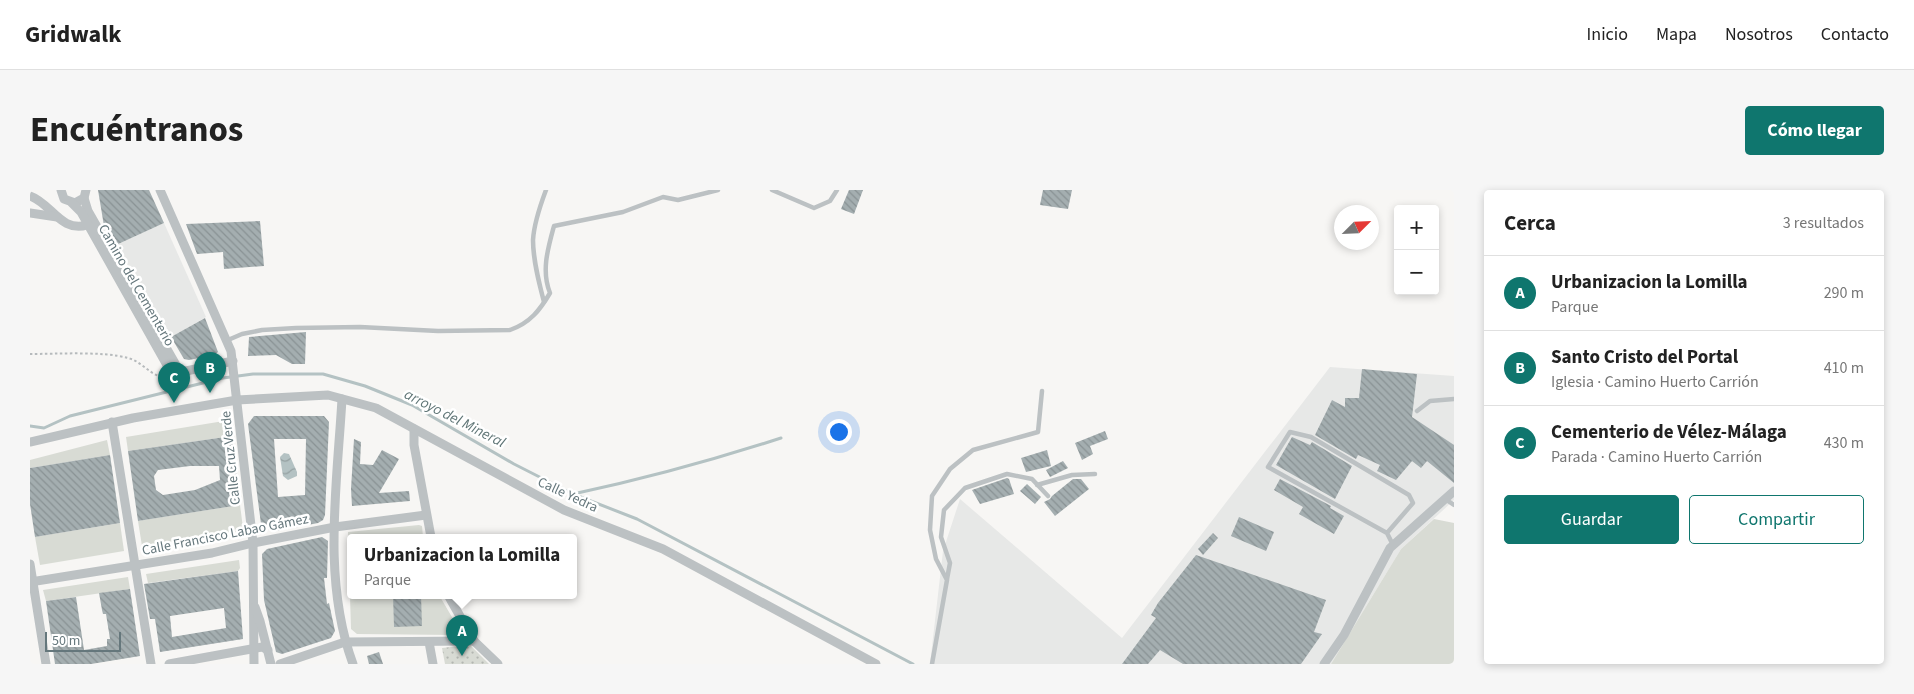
<!DOCTYPE html>
<html lang="es">
<head>
<meta charset="utf-8">
<style>
  body { margin:0; font-family:"Source Sans 3",sans-serif; background:#f6f6f6; color:#222 }
  .controls { position:absolute; right:15px; top:15px; display:grid; overflow:hidden; border-radius:5px; box-shadow:0 2px 8px #0003 }
  .controls button { width:45px; height:45px; display:grid; place-items:center; padding:0; border:0; border-bottom:1px solid #e0e0e0; background:#fff; color:#222; font:25px sans-serif }
  .compass { position:absolute; left:1304px; top:15px; width:45px; height:45px; border-radius:50%; background:#fff; box-shadow:0 2px 8px #0003; rotate:66deg }
  .scale { position:absolute; left:15px; bottom:12px; width:76px; box-sizing:border-box; padding-left:5px; border:2px solid #65777c; border-top:0; font-size:14px; line-height:18px; white-space:nowrap; color:#65777c; -webkit-text-stroke:4px #fff; paint-order:stroke }
  .you { position:absolute; left:808px; top:241px; width:18px; height:18px; margin:-12px; border:4px solid #fff; border-radius:50%; background:#1a73e8; box-shadow:0 0 0 8px #1a73e833 }
  .badge { display:grid; place-items:center; width:32px; height:32px; border-radius:50%; background:#0f766e; color:#fff; font-size:16px; font-weight:700 }
  .pin { position:absolute; translate:-50% -41px; filter:drop-shadow(0 1px 2px #0008) }
  .pin::after { content:''; position:absolute; top:26px; width:18px; height:15px; background:inherit; clip-path:polygon(0 0,100% 0,50% 100%) }
  .popup { position:absolute; left:317px; top:344px; width:230px; height:65px; box-sizing:border-box; display:grid; place-content:center; border-radius:5px; background:#fff; filter:drop-shadow(0 1px 4px #0005); font-size:16px; white-space:nowrap; color:#767676 }
  .popup b { font-size:19px; color:#222 }
  .popup::after { content:''; position:absolute; left:50%; top:100%; margin-left:-10px; border:10px solid transparent; border-top-color:#fff }
  .list { margin:0; padding:0; list-style:none }
  h2 { display:flex; justify-content:space-between; align-items:center; height:65px; margin:0; padding:0 20px; font-size:21px }
  h2 small { font-size:16px; font-weight:400; color:#767676 }
  .list li { display:grid; grid-template-columns:32px 1fr auto; gap:15px; align-items:center; box-sizing:border-box; height:75px; padding:0 20px; border-top:1px solid #e0e0e0 }
  .list b { display:block; font-size:19px; white-space:nowrap }
  .list p { margin:0; font-size:16px; white-space:nowrap; color:#767676 }
  .list em { font-size:16px; font-style:normal; color:#767676 }
  .actions { display:flex; gap:10px; padding:15px 20px }
  .actions a { flex:1; padding:11px 0; border:1px solid #0f766e; border-radius:5px; text-align:center; font-size:18px; color:#0f766e }
  .actions .main { background:#0f766e; color:#fff }
  .map { position:relative; flex:none; width:1424px; height:474px; overflow:hidden; border-radius:5px }
  header { display:flex; align-items:center; gap:30px; box-sizing:border-box; height:70px; padding:0 25px; background:#fff; border-bottom:1px solid #e0e0e0 }
  header strong { font-size:24px }
  nav { display:flex; gap:28px; margin-inline-start:auto; font-size:18px }
  .intro { display:flex; align-items:center; justify-content:space-between; box-sizing:border-box; height:120px; padding:0 30px }
  h1 { margin:0; font-size:35px }
  .button { padding:12px 22px; border-radius:5px; background:#0f766e; color:#fff; font-size:18px; font-weight:700 }
  main { display:flex; gap:30px; padding:0 30px }
  aside { flex:1; background:#fff; border-radius:5px; box-shadow:0 2px 8px #0003 }
  .map>svg:first-child { display:block }
</style>
</head>
<body>
<header>
<strong>Gridwalk</strong>
<nav><a>Inicio</a><a>Mapa</a><a>Nosotros</a><a>Contacto</a></nav>
</header>
<div class="intro"><h1>Encuéntranos</h1><a class="button">Cómo llegar</a></div>
<main>
<div class="map">
<svg width="1424" height="474" viewBox="0 0 1424 474">
  <defs>
    <pattern id="park-dots" width="8" height="8" patternUnits="userSpaceOnUse" patternTransform="scale(1.25)"><rect width="8" height="8" fill="#d8dbd4"/><path d="M2 2h.1M6 6h.1" fill="none" stroke="#b3b6b1" stroke-width="1.8" stroke-linecap="round"/></pattern>
    <pattern id="water-waves" width="16" height="10" patternUnits="userSpaceOnUse" patternTransform="scale(1.25)"><rect width="16" height="10" fill="#b4c2c3"/><path d="M0 5q4-4 8 0t8 0" fill="none" stroke="#96a2a3"/></pattern>
    <pattern id="building-back-hatch" width="6" height="6" patternUnits="userSpaceOnUse" patternTransform="scale(1.25)"><rect width="6" height="6" fill="#a4aeb0"/><path d="M-1 5l2 2M0 0l6 6M5-1l2 2" fill="none" stroke="#899294"/></pattern>
  </defs>
  <rect width="100%" height="100%" fill="#f7f6f4"/>
  <g fill="#e7e8e7">
    <path d="M134,33L176,127L140,148L86,55Z"/>
    <path d="M1300,177L1424,186V310L1371,359L1301,474H900L913,361L930,309L1092,448Z"/>
  </g>
  <g fill="#d8dbd4">
    <path d="M200,230L202,246L98,261L96,247Z"/>
    <path d="M77,250L80,265L0,278V270Z"/>
    <path d="M210,315L213,338L211,341L112,356L108,331Z"/>
    <path d="M1404,329L1424,333V474H1301L1371,359Z"/>
    <path d="M90,333L94,361L10,375L5,347Z"/>
    <path d="M389,335L392,336L393,347H321V405H409L429,439V443L424,445L327,444L321,439L318,342Z"/>
    <path d="M209,370L210,378L208,381L118,393L116,384Z"/>
    <path d="M98,387L100,399L16,411L13,400Z"/>
  </g>
  <path fill="url(#park-dots)" d="M440,455L459,474H415L412,458Z"/>
  <path fill="url(#water-waves)" d="M254,263L259,264L267,282V286L258,290L253,286L250,267Z"/>
  <g fill="none" stroke-linecap="round" stroke-linejoin="round">
    <g stroke="#b4c2c3" stroke-width="3">
      <path d="M0,236L14,238L40,226L193,188L223,184H293L335,196L382,215L484,274L543,304L607,329L883,474"/>
      <path d="M543,304C614,289 683,270 751,248"/>
    </g>
  </g>
  <g fill="url(#building-back-hatch)" fill-rule="evenodd">
    <path d="M68,0H119L134,33L86,55L74,36Z"/>
    <path d="M819,0H833L824,24L811,19Z"/>
    <path d="M1013,0H1042L1038,19L1010,15Z"/>
    <path d="M230,31L234,76L194,79L193,62L167,64L156,34Z"/>
    <path d="M175,128L188,162L184,165L159,170L154,169L141,147Z"/>
    <path d="M276,142L275,174H262L246,165L218,166L219,147Z"/>
    <path d="M1332,179L1387,184L1382,227L1424,255V293L1397,271L1391,278L1382,271L1366,290L1347,281L1350,275L1328,265L1326,269L1285,245L1302,210L1315,217V208H1329Z"/>
    <path d="M224,226H294L299,232L295,325L293,330L288,333L242,342L231,334L218,234ZM244,249H276L275,305L248,307Z"/>
    <path d="M1075,241L1078,249L1060,256L1063,264L1052,270L1045,253Z"/>
    <path d="M202,246L210,315L108,331L98,261ZM160,276H189L190,290L165,300L133,305L126,300L124,286L128,280Z"/>
    <path d="M1262,247L1280,255L1282,252L1322,276L1305,309L1246,275Z"/>
    <path d="M324,249L331,252L330,274L343,275L352,260L369,269L349,303L379,301L380,311L322,316L321,299Z"/>
    <path d="M1017,260L1021,276L996,282L991,268Z"/>
    <path d="M80,265L90,333L5,347L0,314V278Z"/>
    <path d="M1033,271L1038,278L1020,287L1016,280Z"/>
    <path d="M977,288L979,289L984,304L950,314L942,300Z"/>
    <path d="M1043,289H1051L1059,299L1025,326L1014,312L1020,309L1022,306Z"/>
    <path d="M1250,289L1301,316L1300,318L1314,326L1304,344L1269,324L1273,317L1244,300Z"/>
    <path d="M997,294L1011,307L1005,314L990,301Z"/>
    <path d="M1209,327L1244,342L1236,361L1201,346Z"/>
    <path d="M1183,343L1188,348L1173,365L1168,359Z"/>
    <path d="M292,347L298,351L297,388H294L297,414L299,413L305,441L301,448L252,464L246,462L234,410L232,364L237,359Z"/>
    <path d="M1166,365L1296,410L1284,442L1292,444L1271,474H1153L1130,460L1118,474H1092L1126,428L1121,425L1128,413Z"/>
    <path d="M208,381L213,449L130,462L125,429H120L114,394ZM194,418L196,438L142,447L140,426Z"/>
    <path d="M100,399L110,466L61,474H25L16,411L46,407L54,460L77,456V449H80L76,424H73L72,420L69,403Z"/>
    <path d="M363,405H391L392,436L364,437Z"/>
    <path d="M349,462L353,474H339L337,466Z"/>
  </g>
  <g fill="none" stroke-linecap="round" stroke-linejoin="round">
    <path stroke="#b6babc" stroke-width="2" stroke-dasharray="2.5 2.5" stroke-linecap="butt" d="M0,164C27,164 73,161 98,168C111,171 119,184 132,187"/>
    <g stroke="#bcc1c3" stroke-width="4.5">
      <path d="M742,0L784,18L800,11L807,0"/>
      <path d="M514,112C509,93 503,70 503,50C504,33 510,16 516,0"/>
      <path d="M198,150L212,144L232,140L266,138L330,137L408,141L480,140C500,133 510,120 520,103C511,81 518,58 524,36L593,22L633,7L648,10L688,0"/>
      <path d="M1387,221L1400,211L1424,209"/>
      <path d="M1007,295L1042,285L1065,284"/>
      <path d="M1415,309L1424,315"/>
      <path d="M1357,343L1383,313L1379,305L1281,247L1260,242L1238,277L1357,343L1363,355"/>
      <path d="M917,389L920,373L911,347L914,320L935,298L977,284L1002,289L1018,306"/>
      <path d="M902,474L917,390L906,369L900,340L902,306L920,279L943,260L1008,242L1012,201"/>
    </g>
    <g stroke="#bcc1c3" stroke-width="9">
      <path d="M31,0L34,9L45,13L54,8L56,0"/>
      <path d="M130,0L201,161L223,353L224,474"/>
      <path d="M0,6C21,13 31,43 57,35"/>
      <path d="M54,8L58,21L150,182"/>
      <path d="M42,13L51,22L142,184L203,171"/>
      <path d="M0,23L27,27"/>
      <path d="M312,209C307,296 292,390 323,474"/>
      <path d="M82,232L121,474"/>
      <path d="M384,239V255L401,347"/>
      <path d="M0,252L103,228L207,210L298,205L346,218L534,320L633,359L846,474"/>
      <path d="M0,374L16,474"/>
      <path d="M0,392L182,363L223,353L305,337L396,325"/>
      <path d="M418,405L444,451L468,474"/>
      <path d="M225,417L230,431L241,474"/>
      <path d="M399,452L403,474"/>
      <path d="M139,474L232,457L238,460"/>
      <path d="M250,474L315,452L444,451"/>
      <path d="M1294,474L1314,445L1360,358L1424,301"/>
    </g>
  </g>
  <g text-anchor="middle" stroke-width="5" stroke-linejoin="round" paint-order="stroke">
    <g font-size="14" fill="#65777c" stroke="#fff">
      <text transform="translate(107 95) rotate(60)" y="5">Camino del Cementerio</text>
      <text transform="translate(200 268) rotate(-96)" y="5">Calle Cruz Verde</text>
      <text transform="translate(538 304) rotate(25)" y="5">Calle Yedra</text>
      <text transform="translate(195 344) rotate(-11)" y="5">Calle Francisco Labao Gámez</text>
    </g>
    <g font-size="15" font-style="italic" fill="#607677" stroke="#fff">
      <text transform="translate(425 228) rotate(27)" y="5">arroyo del Mineral</text>
    </g>
  </g>
</svg>
<div class="controls">
<button>+</button>
<button>−</button>
</div>
<svg class="compass" viewBox="-18 -18 36 36"><path d="M0-13l5 13h-10z" fill="#e53935"/><path d="M0 13l5-13h-10z" fill="#767676"/></svg>
<div class="scale">50 m</div>
<div class="you"></div>
<div class="pin badge" style="left:432px;top:466px">A</div>
<div class="popup"><b>Urbanizacion la Lomilla</b>Parque</div>
<div class="pin badge" style="left:180px;top:203px">B</div>
<div class="pin badge" style="left:144px;top:213px">C</div>
</div>
<aside>
<h2>Cerca<small>3 resultados</small></h2>
<ul class="list">
<li><span class="badge">A</span><div><b>Urbanizacion la Lomilla</b><p>Parque</p></div><em>290 m</em></li>
<li><span class="badge">B</span><div><b>Santo Cristo del Portal</b><p>Iglesia · Camino Huerto Carrión</p></div><em>410 m</em></li>
<li><span class="badge">C</span><div><b>Cementerio de Vélez-Málaga</b><p>Parada · Camino Huerto Carrión</p></div><em>430 m</em></li>
</ul>
<div class="actions"><a class="main">Guardar</a><a>Compartir</a></div>
</aside>
</main>
</body>
</html>
